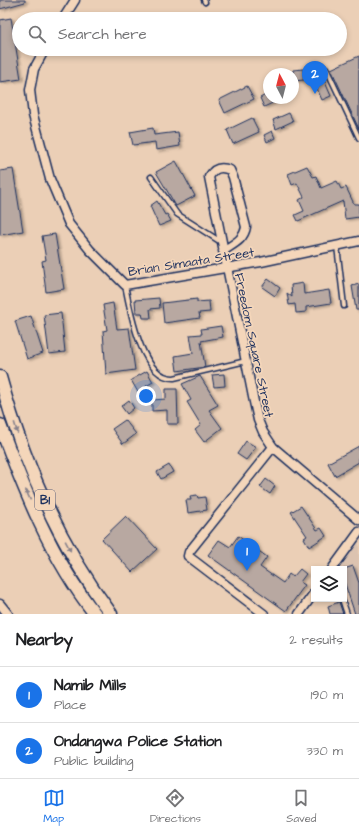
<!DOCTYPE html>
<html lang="en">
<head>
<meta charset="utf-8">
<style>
  body { margin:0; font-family:"Architects Daughter",sans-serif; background:#f2f2f2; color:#202124 }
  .controls { position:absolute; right:12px; bottom:12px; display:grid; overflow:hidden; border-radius:0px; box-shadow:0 2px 6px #0003 }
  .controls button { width:36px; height:36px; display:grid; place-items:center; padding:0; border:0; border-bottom:1px solid #e0e0e0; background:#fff; color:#202124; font:20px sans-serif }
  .compass { position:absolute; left:263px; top:68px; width:36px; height:36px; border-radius:50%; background:#fff; box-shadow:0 2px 6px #0003; rotate:353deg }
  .you { position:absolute; left:146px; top:396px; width:14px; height:14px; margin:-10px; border:3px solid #fff; border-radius:50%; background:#1a73e8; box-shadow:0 0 0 6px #1a73e833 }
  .badge { display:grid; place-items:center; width:26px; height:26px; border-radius:50%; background:#1a73e8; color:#fff; font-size:13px; font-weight:700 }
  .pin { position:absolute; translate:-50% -33px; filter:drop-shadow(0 1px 2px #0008) }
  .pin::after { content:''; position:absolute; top:21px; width:14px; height:12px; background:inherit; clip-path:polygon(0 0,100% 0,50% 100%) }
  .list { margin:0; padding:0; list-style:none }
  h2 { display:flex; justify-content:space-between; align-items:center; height:52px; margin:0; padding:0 16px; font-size:17px }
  h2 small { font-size:13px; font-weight:400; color:#757577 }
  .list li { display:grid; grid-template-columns:26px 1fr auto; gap:12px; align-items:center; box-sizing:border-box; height:56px; padding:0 16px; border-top:1px solid #e0e0e0 }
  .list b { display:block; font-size:15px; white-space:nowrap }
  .list p { margin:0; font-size:13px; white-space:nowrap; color:#757577 }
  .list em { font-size:13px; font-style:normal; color:#757577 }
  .icon { flex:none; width:22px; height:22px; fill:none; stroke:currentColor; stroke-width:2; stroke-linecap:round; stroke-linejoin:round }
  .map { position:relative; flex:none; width:359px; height:614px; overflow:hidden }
  .search { position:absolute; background:#fff; box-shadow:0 2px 6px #0003; left:12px; right:12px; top:12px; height:44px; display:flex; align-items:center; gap:10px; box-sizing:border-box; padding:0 14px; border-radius:22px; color:#757577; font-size:15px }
  .sheet { height:164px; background:#fff }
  nav { display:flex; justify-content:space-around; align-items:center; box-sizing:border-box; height:56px; border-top:1px solid #e0e0e0; background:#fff; font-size:11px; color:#757577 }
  nav a { display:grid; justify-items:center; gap:2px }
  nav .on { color:#1a73e8 }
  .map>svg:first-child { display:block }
</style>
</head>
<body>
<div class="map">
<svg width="359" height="614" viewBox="0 0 359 614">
  <defs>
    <filter id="shadow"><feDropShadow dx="2.5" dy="1.5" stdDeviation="1" flood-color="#0004"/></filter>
  </defs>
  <rect width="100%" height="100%" fill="#ebcfb6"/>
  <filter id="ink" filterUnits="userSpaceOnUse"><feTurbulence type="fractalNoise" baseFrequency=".025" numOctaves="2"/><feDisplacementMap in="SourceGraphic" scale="8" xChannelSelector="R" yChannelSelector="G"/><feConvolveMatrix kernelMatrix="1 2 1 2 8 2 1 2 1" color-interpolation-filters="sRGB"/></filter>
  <g filter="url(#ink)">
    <path fill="#dcc3b0" d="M359,544V614H351L344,595V569H338L355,545Z"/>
    <g fill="#b8a8a1" stroke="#1b2f5e" filter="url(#shadow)">
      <path d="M0,0H25V2L0,9Z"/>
      <path d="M11,18L21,79L0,82V20Z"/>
      <path d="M359,56V129L331,69Z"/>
      <path d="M303,69L304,80L293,81V70Z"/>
      <path d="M321,73L331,96L322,100L312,77Z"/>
      <path d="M247,86L254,99L225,113L219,100Z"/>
      <path d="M269,93V98H283L264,107L260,98Z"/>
      <path d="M289,113L293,121L276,129L273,120Z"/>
      <path d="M252,118L259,132L233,144L227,130Z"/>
      <path d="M153,128L154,135L178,132L180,146L156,150L155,142L133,145L130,132Z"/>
      <path d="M272,131L275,138L267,142L264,135Z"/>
      <path d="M176,161L195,196L176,206L156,172Z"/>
      <path d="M307,166L313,177L316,176L321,188L337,181L341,189L346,187L354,204H359V217L345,219L343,201L298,221L295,215L304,211L299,200L304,197L297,183L292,185L288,174Z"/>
      <path d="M13,169L23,231L0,235V171Z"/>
      <path d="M157,201L165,215L167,214L171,221L159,226L150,206Z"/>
      <path d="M55,234L64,289L46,292L42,261L46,260L42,236Z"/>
      <path d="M268,279L280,288L275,296L262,287Z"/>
      <path d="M303,283L304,294L329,290L331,303L306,307V312L296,313L295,304L289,305L287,293L292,297L291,285Z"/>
      <path d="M359,284V310H356L352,286Z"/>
      <path d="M159,298L160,308L150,309L151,318H143L142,313H136L135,300Z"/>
      <path d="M197,299V302L209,301L210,312L199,313L200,318L164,323L162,303Z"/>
      <path d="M113,303L117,329L129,328L135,370L106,374L103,331L107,330L103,305Z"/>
      <path d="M61,313L65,352L49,354L44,315Z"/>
      <path d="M31,316L43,353L27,359L15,321Z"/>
      <path d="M221,326L223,337L201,341L205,367L177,371L175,356L193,353L190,335L202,334L201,329Z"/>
      <path d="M147,371L153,382L146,386L151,396L143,401L131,380Z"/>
      <path d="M224,374L225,386L214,387L212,375Z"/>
      <path d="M200,376L218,405L209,410L222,428L204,442L195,430L201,425L187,402L191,400L182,384Z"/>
      <path d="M166,389H177L178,424H167V410L152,411V400L166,399Z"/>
      <path d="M129,400L134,408L127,414L121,406Z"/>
      <path d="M125,420L136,434L123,444L112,429Z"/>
      <path d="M246,441L256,447L246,460L237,454Z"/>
      <path d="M359,446V462L335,476L328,463Z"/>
      <path d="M169,465L173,472L161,479L157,472Z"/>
      <path d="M266,479L275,486L270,494L260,487Z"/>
      <path d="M197,495L198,498L205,497L207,510L188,513L186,500H191L190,496Z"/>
      <path d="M301,506L317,530L321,528L326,536L309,547L304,538L307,536L291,512Z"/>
      <path d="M126,516L157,549L132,572L102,539Z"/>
      <path d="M238,536L267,557L260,567L283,583L289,574L293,577L300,569L306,574L300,582L305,585L286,611L208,555L219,540L230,547Z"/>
      <path d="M353,566L359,583V614H355L344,581V569Z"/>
      <path d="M339,602L343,614H330L328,606Z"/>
    </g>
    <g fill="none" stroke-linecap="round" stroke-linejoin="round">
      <g stroke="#1b2f5e" stroke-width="7">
        <g id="lane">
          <path d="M204,0L205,2"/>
          <path d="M321,68H326L359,138"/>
          <path d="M151,177L177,214L221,242"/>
          <path d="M337,246L344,306"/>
          <path d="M125,285C130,309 141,379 174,378L246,361"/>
          <path d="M342,599L347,614"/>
        </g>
      </g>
      <g stroke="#1b2f5e" stroke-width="11">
        <g id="street">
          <path d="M63,19L75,0"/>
          <path d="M45,49L34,69L30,90L33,115L50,179L69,224L90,250L125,285L261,262L359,241"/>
          <path d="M223,251C233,244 244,240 246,227L233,177L230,170C220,166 214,168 209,177L254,402L258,420L263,432L273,447L359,520"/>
          <path d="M332,569L359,532"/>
          <path d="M0,604L8,614"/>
          <path d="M264,614L188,556L189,552L273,447"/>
          <path d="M299,614L314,593"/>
        </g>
      </g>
      <g stroke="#1b2f5e" stroke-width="15">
        <g id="primary">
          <path d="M0,377C23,461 59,544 111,614"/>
          <path d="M0,425C24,490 51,558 95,614"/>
        </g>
      </g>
      <use href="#lane" stroke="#f4d6ba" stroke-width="4"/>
      <use href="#street" stroke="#f4d6ba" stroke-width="8"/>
      <use href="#primary" stroke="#f4d6ba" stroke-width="12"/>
    </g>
    <defs><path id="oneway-solid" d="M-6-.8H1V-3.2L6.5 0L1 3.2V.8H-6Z"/></defs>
    <g fill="#88828c">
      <use href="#oneway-solid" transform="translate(16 428) rotate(73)"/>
      <use href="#oneway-solid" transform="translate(28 495) rotate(-115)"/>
      <use href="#oneway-solid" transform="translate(68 546) rotate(62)"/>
    </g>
  </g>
  <g text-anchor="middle" stroke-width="3.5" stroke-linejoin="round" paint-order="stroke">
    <rect fill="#f4d6ba" stroke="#5c617a" stroke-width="1" x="35" y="490" width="20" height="20" rx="3"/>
    <g font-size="12" font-weight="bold" fill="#1b2f5e">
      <text x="45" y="504">B1</text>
    </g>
    <g font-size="13" fill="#1b2f5e" stroke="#f4d6ba">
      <text transform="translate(191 261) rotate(-9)" y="5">Brian Simaata Street</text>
      <text transform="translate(255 345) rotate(78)" y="5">Freedom Square Street</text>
    </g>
  </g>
</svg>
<div class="controls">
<button><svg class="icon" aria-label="layers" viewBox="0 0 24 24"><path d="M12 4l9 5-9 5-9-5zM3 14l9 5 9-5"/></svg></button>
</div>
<svg class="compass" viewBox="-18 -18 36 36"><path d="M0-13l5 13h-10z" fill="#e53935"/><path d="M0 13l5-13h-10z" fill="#757577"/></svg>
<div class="you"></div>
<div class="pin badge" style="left:247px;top:571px">1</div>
<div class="pin badge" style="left:315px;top:94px">2</div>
<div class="search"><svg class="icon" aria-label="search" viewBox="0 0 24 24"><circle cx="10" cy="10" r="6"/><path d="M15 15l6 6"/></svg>Search here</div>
</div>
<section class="sheet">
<h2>Nearby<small>2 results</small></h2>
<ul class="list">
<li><span class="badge">1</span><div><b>Namib Mills</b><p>Place</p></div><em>190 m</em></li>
<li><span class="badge">2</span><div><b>Ondangwa Police Station</b><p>Public building</p></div><em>330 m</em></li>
</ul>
</section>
<nav>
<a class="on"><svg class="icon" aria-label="map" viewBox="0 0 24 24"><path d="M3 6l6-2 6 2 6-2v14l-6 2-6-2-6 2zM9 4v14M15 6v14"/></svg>Map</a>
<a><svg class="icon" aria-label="directions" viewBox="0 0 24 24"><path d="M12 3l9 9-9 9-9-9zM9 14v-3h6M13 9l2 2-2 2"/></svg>Directions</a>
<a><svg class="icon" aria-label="saved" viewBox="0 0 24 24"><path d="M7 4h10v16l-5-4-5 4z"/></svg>Saved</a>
</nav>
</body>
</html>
